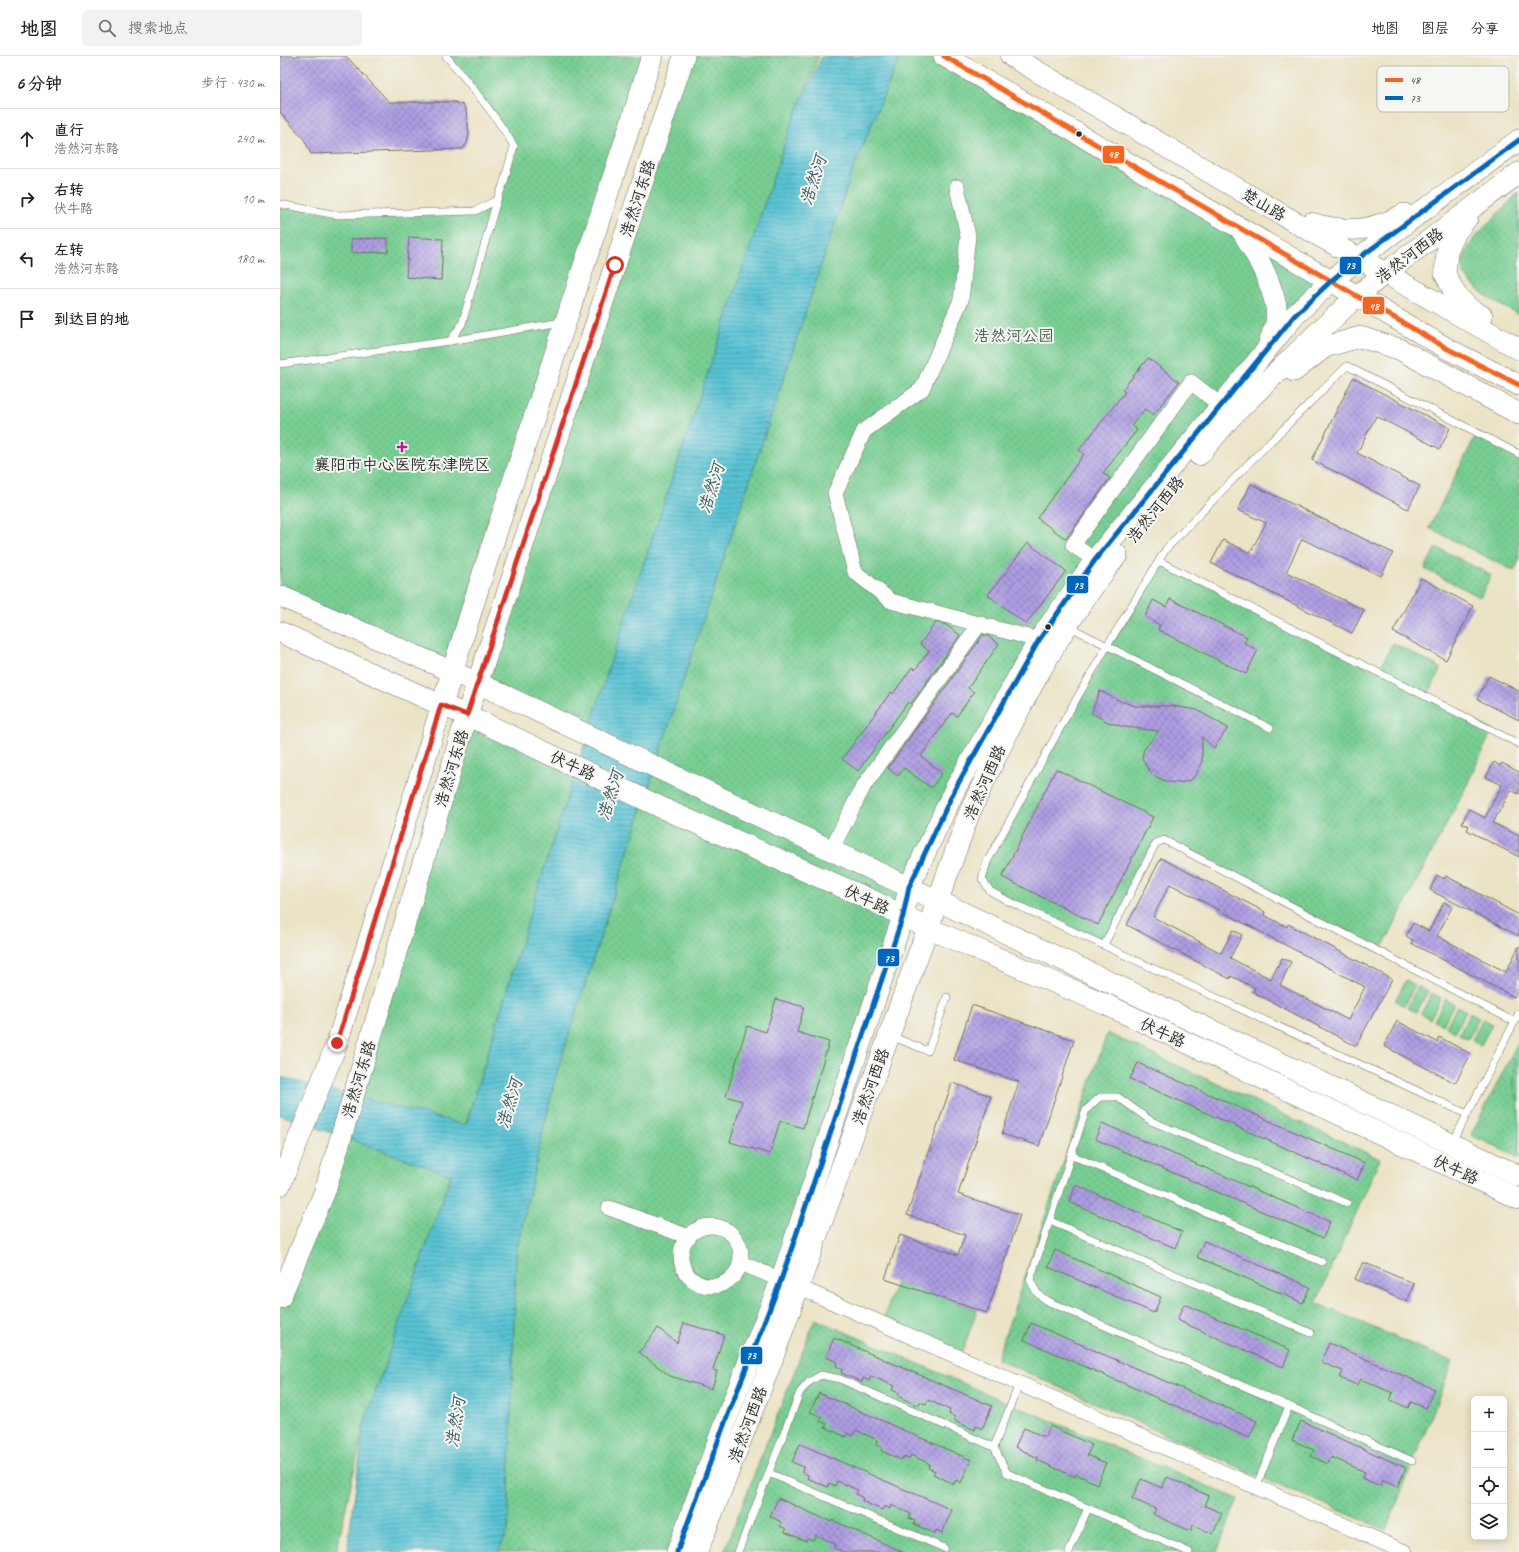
<!DOCTYPE html>
<html lang="zh">
<head>
<meta charset="utf-8">
<style>
  body { margin:0; font-family:Caveat,"LXGW WenKai TC",sans-serif; background:#f2f2f2; color:#202124 }
  .controls { position:absolute; right:12px; bottom:12px; display:grid; overflow:hidden; border-radius:6px; box-shadow:0 2px 10px #0003 }
  .controls button { width:36px; height:36px; display:grid; place-items:center; padding:0; border:0; border-bottom:1px solid #e0e0e0; background:#fff; color:#202124; font:20px sans-serif }
  .stop { position:absolute; width:12px; height:12px; margin:-9px; border:3px solid #d93025; border-radius:50%; background:#fff }
  .stop.end { background:#d93025; border-color:#fff; box-shadow:0 1px 4px #0008 }
  .list { margin:0; padding:0; list-style:none }
  h2 { display:flex; justify-content:space-between; align-items:center; height:52px; margin:0; padding:0 16px; font-size:17px }
  h2 small { font-size:13px; font-weight:400; color:#757577 }
  .list li { display:grid; grid-template-columns:26px 1fr auto; gap:12px; align-items:center; box-sizing:border-box; height:60px; padding:0 16px; border-top:1px solid #e0e0e0 }
  .list b { display:block; font-size:15px; white-space:nowrap }
  .list p { margin:0; font-size:13px; white-space:nowrap; color:#757577 }
  .list em { font-size:13px; font-style:normal; color:#757577 }
  .icon { flex:none; width:22px; height:22px; fill:none; stroke:currentColor; stroke-width:2; stroke-linecap:round; stroke-linejoin:round }
  .map { position:relative; flex:none; width:1239px; height:1496px; overflow:hidden }
  header { display:flex; align-items:center; gap:24px; box-sizing:border-box; height:56px; padding:0 20px; background:#fff; border-bottom:1px solid #e0e0e0 }
  header strong { font-size:19px }
  nav { display:flex; gap:22px; margin-inline-start:auto; font-size:14px }
  .search { width:280px; height:36px; background:#f2f2f2; display:flex; align-items:center; gap:10px; box-sizing:border-box; padding:0 14px; border-radius:6px; color:#757577; font-size:15px }
  main { display:flex }
  aside { flex:1; background:#fff }
  .map>svg:first-child { display:block }
</style>
</head>
<body>
<header>
<strong>地图</strong>
<div class="search"><svg class="icon" aria-label="search" viewBox="0 0 24 24"><circle cx="10" cy="10" r="6"/><path d="M15 15l6 6"/></svg>搜索地点</div>
<nav><a>地图</a><a>图层</a><a>分享</a></nav>
</header>
<main>
<aside>
<h2>6 分钟<small>步行 · 430 m</small></h2>
<ul class="list">
<li><svg class="icon" aria-label="ahead" viewBox="0 0 24 24"><path d="M12 20V5M6 11l6-6 6 6"/></svg><div><b>直行</b><p>浩然河东路</p></div><em>240 m</em></li>
<li><svg class="icon" aria-label="right" viewBox="0 0 24 24"><path d="M7 20v-9h11M14 6l5 5-5 5"/></svg><div><b>右转</b><p>伏牛路</p></div><em>10 m</em></li>
<li><svg class="icon" aria-label="left" viewBox="0 0 24 24"><path d="M17 20v-9H6M10 6l-5 5 5 5"/></svg><div><b>左转</b><p>浩然河东路</p></div><em>180 m</em></li>
<li><svg class="icon" aria-label="arrive" viewBox="0 0 24 24"><path d="M6 21V4h12l-3 4 3 4H6"/></svg><div><b>到达目的地</b></div></li>
</ul>
</aside>
<div class="map">
<svg width="1239" height="1496" viewBox="0 0 1239 1496">
  <defs>
    <pattern id="green-dots" width="8" height="8" patternUnits="userSpaceOnUse"><rect width="8" height="8" fill="#77cd92"/><path d="M2 2h.1M6 6h.1" fill="none" stroke="#67b07e" stroke-width="1.8" stroke-linecap="round"/></pattern>
    <pattern id="water-rules" width="6" height="5" patternUnits="userSpaceOnUse"><rect width="6" height="5" fill="#58c3d4"/><path d="M0 2.5h6" fill="none" stroke="#499fac"/></pattern>
    <pattern id="building-cross-hatch" width="8" height="8" patternUnits="userSpaceOnUse"><rect width="8" height="8" fill="#ae9de3"/><path d="M0 0l8 8M0 8l8-8" fill="none" stroke="#8e80b8"/></pattern>
  </defs>
  <rect width="100%" height="100%" fill="#f6f6f2"/>
  <filter id="ink" filterUnits="userSpaceOnUse"><feTurbulence type="fractalNoise" baseFrequency=".025" numOctaves="2"/><feDisplacementMap in="SourceGraphic" scale="8" xChannelSelector="R" yChannelSelector="G"/><feConvolveMatrix kernelMatrix="1 2 1 2 8 2 1 2 1" color-interpolation-filters="sRGB"/></filter>
  <filter id="wash" filterUnits="userSpaceOnUse"><feTurbulence type="fractalNoise" baseFrequency=".012" numOctaves="4" result="noise"/><feDisplacementMap in="SourceGraphic" scale="16" xChannelSelector="R" yChannelSelector="G"/><feGaussianBlur stdDeviation="0.9" result="paint"/><feColorMatrix in="noise" values="0 0 0 0 0 0 0 0 0 0 0 0 0 0 0 0 0 1.4 0 .05"/><feComposite in="paint" operator="in"/></filter>
  <g filter="url(#wash)">
    <rect width="100%" height="100%" fill="#ebe3c5"/>
    <g fill="url(#green-dots)" stroke="#517c5e">
      <path d="M166,0H372L172,616L0,540V148L57,159L196,155L217,144L234,90Z"/>
      <path d="M404,0H539L512,66L308,679L198,627Z"/>
      <path d="M620,0H664L1051,225L879,424L675,733L397,1496H218L228,1474L236,1197L275,1022L401,631L573,113Z"/>
      <path d="M1239,136V259C1217,247 1193,236 1181,212L1186,196L1195,181Z"/>
      <path d="M1197,377L1239,398V505L1234,515L1149,472Z"/>
      <path d="M1156,491L1211,519L1200,541L1145,513Z"/>
      <path d="M879,505L1098,616L1113,587L1161,612L1147,641L1212,674L1188,727L1100,896L884,784L876,787L824,889L710,835L702,823L707,806Z"/>
      <path d="M187,659L300,712L259,829L164,1140L84,1369L56,1496H0V1240L45,1135Z"/>
      <path d="M827,977L1100,1103L1036,1247L1173,1306L1106,1474L980,1421L717,1303Z"/>
      <path d="M1230,1002L1235,1004L1234,1030L1239,1048V1102L1191,1079Z"/>
      <path d="M535,1263L731,1348L958,1443L937,1496H444Z"/>
    </g>
    <g fill="#77cd92" stroke="#517c5e">
      <path d="M1126,924L1135,929L1124,950L1115,945Z"/>
      <path d="M1138,930L1148,935L1137,956L1127,952Z"/>
      <path d="M1152,937L1161,942L1150,963L1141,958Z"/>
      <path d="M1165,943L1174,948L1163,969L1154,965Z"/>
      <path d="M1177,950L1186,955L1175,976L1166,971Z"/>
      <path d="M1190,957L1199,962L1188,983L1179,978Z"/>
      <path d="M1203,963L1212,968L1201,989L1192,984Z"/>
      <path d="M1239,984V1048L1234,1030L1235,1004L1230,1002Z"/>
      <path d="M616,1226L697,1254L680,1302L602,1268Z"/>
    </g>
    <path fill="url(#water-rules)" stroke="#427780" d="M542,0H620L573,113L401,631L275,1022L236,1197L228,1474L218,1496H67L84,1369L171,1119L0,1059V1021L186,1069L259,829L335,593L512,66Z"/>
    <g id="blocks">
      <g fill="url(#building-cross-hatch)" fill-rule="evenodd">
        <path d="M0,0H66L109,46H174L183,49L186,54L189,78L187,87L183,93L31,98L24,83L0,56Z"/>
        <path d="M129,181L163,183L161,224L126,221Z"/>
        <path d="M108,182V196L71,197V183Z"/>
        <path d="M868,302L899,326L873,359L865,353L852,369L857,374L823,417L830,422L786,483L757,462L804,398L799,394L845,336L842,334Z"/>
        <path d="M1073,322L1170,372L1160,393L1096,360L1077,397L1140,430L1128,453L1032,404Z"/>
        <path d="M971,428L1113,497L1101,520L1022,483L1006,516L1084,554L1072,577L931,507L943,484L970,497L986,467L958,454Z"/>
        <path d="M748,487L786,515L746,568L708,539Z"/>
        <path d="M1141,522L1193,550L1166,604L1113,576Z"/>
        <path d="M890,543L967,581L964,587L978,594L966,618L878,574L880,569L865,561L873,544L886,551Z"/>
        <path d="M656,566L666,569L680,579L631,648L628,646L578,715L562,703L611,636L613,638L632,611L635,614L649,595L640,588Z"/>
        <path d="M703,579L708,580L719,588L688,632L694,636L677,660L672,657L641,700L662,717L651,732L624,712L618,720L608,712Z"/>
        <path d="M1209,620L1239,635V664L1197,643Z"/>
        <path d="M820,635L840,645L855,650H893L917,654L948,672L934,692L922,681V707L917,717L911,724L900,727L887,726L875,720L867,712L862,702L864,693L879,675L845,671L830,667L811,657Z"/>
        <path d="M1214,706L1220,710L1222,707L1239,716V738L1231,734L1213,767L1239,780V801L1187,774L1189,770L1182,767L1189,753L1205,762L1222,729L1206,721Z"/>
        <path d="M776,713L873,761L818,869L722,821Z"/>
        <path d="M881,802L985,856L984,859L1007,871L1008,868L1112,923L1076,990L973,936L975,932L951,920L950,923L847,869ZM890,828L1085,931L1068,964L1000,929L1011,906L1002,902L991,923L950,902L962,879L953,874L941,897L873,861Z"/>
        <path d="M1157,819L1164,823L1166,820L1239,859V880L1150,834Z"/>
        <path d="M1164,846L1172,851L1157,880L1226,916L1239,890V931L1234,941L1131,887L1133,884L1126,880L1133,867L1149,875Z"/>
        <path d="M496,943L524,951L517,976L549,986L523,1072L500,1065L490,1098L450,1086L462,1045L446,1040L467,970L486,976Z"/>
        <path d="M692,949L794,984L759,1090L722,1078L739,1026L674,1004Z"/>
        <path d="M1117,965L1157,986L1159,981L1191,998L1175,1027L1104,990Z"/>
        <path d="M858,1007L1085,1107L1077,1124L850,1023Z"/>
        <path d="M672,1027L711,1040L678,1138L740,1159L707,1257L605,1223L620,1179L678,1199L685,1179L627,1159Z"/>
        <path d="M822,1067L1050,1166L1043,1182L815,1083Z"/>
        <path d="M796,1129L902,1176L895,1192L789,1146Z"/>
        <path d="M924,1185L1030,1231L1023,1247L917,1201Z"/>
        <path d="M775,1194L881,1241L874,1257L768,1211Z"/>
        <path d="M1083,1206L1134,1228L1127,1246L1075,1223Z"/>
        <path d="M904,1248L1010,1294L1003,1311L897,1264Z"/>
        <path d="M404,1267L444,1279L433,1314L437,1315L432,1333L390,1320L359,1296L378,1272L397,1287Z"/>
        <path d="M751,1267L977,1365L969,1382L744,1284Z"/>
        <path d="M554,1282L712,1350L702,1373L696,1370L695,1374L674,1365L675,1361L669,1358L670,1354L648,1344L646,1348L640,1346L638,1350L618,1340L619,1337L612,1334L614,1330L591,1320L589,1325L583,1322L582,1326L561,1317L562,1313L556,1310L557,1306L546,1301Z"/>
        <path d="M1049,1287L1154,1333L1146,1352L1131,1346L1128,1352L1115,1346L1110,1344L1113,1337L1080,1323L1077,1329L1060,1322L1063,1315L1041,1306Z"/>
        <path d="M539,1337L691,1404L681,1427L676,1424L674,1428L653,1418L655,1415L648,1412L650,1408L631,1399L629,1403L623,1401L622,1404L601,1395L602,1392L596,1389L597,1384L576,1374L573,1380L568,1377L566,1381L545,1371L547,1368L540,1365L542,1361L530,1356Z"/>
        <path d="M1021,1365L1126,1412L1117,1431L1102,1424L1100,1430L1082,1422L1085,1416L1051,1401L1048,1408L1031,1400L1034,1394L1012,1384Z"/>
        <path d="M770,1370L812,1389L807,1399L826,1407L817,1428L796,1418L795,1421L757,1404L758,1402L735,1391L744,1372L765,1381Z"/>
        <path d="M520,1388L672,1454L662,1477L656,1474L655,1478L634,1468L635,1465L629,1462L631,1458L611,1449L610,1453L604,1450L602,1454L582,1445L583,1442L576,1438L578,1434L557,1425L555,1430L549,1427L548,1431L527,1422L528,1419L522,1416L523,1411L512,1406Z"/>
        <path d="M887,1421L929,1440L925,1450L942,1457L933,1478L913,1469L911,1475L887,1465L873,1458L876,1453L852,1443L861,1423L882,1432Z"/>
        <path d="M498,1442L551,1466L552,1464L623,1496H563L554,1492L555,1488L535,1479L533,1484L527,1482L526,1485L505,1476L506,1473L500,1470L501,1466L490,1460Z"/>
      </g>
    </g>
  </g>
  <g filter="url(#ink)">
    <use href="#blocks" fill-opacity="0" stroke="#6e6b61" stroke-width="1"/>
    <g fill="none" stroke-linecap="round" stroke-linejoin="round">
      <g stroke="#6e6b61" stroke-width="8">
        <g id="lane">
          <path d="M0,148L57,159L195,155L217,144L223,129L234,90C214,57 191,29 166,0"/>
          <path d="M170,285L282,266"/>
          <path d="M0,308L170,285L182,268L217,144"/>
          <path d="M879,505L1239,688"/>
          <path d="M788,570L990,672"/>
          <path d="M824,889L876,787L884,784L1235,966"/>
          <path d="M611,980L648,995L667,941"/>
          <path d="M1187,1058L728,845L710,835L702,823L707,806L786,661L827,590L886,493L969,407L1067,310L1239,398"/>
          <path d="M1173,1086L1239,957"/>
          <path d="M791,1099L1042,1206"/>
          <path d="M770,1165L1031,1277"/>
          <path d="M1009,1350L1132,1405"/>
          <path d="M714,1391L727,1417L909,1496"/>
          <path d="M489,1417L664,1492"/>
          <path d="M976,1431L1009,1350L767,1245L757,1237L750,1224L806,1054L820,1041H838L871,1065L1067,1147"/>
          <path d="M458,1496L520,1336L529,1326L541,1319L560,1323L714,1391L739,1328"/>
          <path d="M789,1496L808,1452"/>
        </g>
      </g>
      <g stroke="#6e6b61" stroke-width="16">
        <g id="street">
          <path d="M677,131L688,180L681,244L642,333L584,375L555,437L575,516L611,545L759,584"/>
          <path d="M815,504L793,489L911,326L940,349"/>
          <path d="M551,794L583,731L700,567"/>
          <path d="M329,1152L409,1181"/>
          <circle cx="431" cy="1200" r="30"/>
          <path d="M461,1207L501,1224"/>
          <path d="M518,1231L1125,1496"/>
        </g>
      </g>
      <g stroke="#6e6b61" stroke-width="22">
        <g id="secondary">
          <path d="M664,0L1168,293L1239,329"/>
          <path d="M731,0L1006,161L1239,293"/>
          <path d="M1187,162L1176,176L1167,196L1165,218L1176,239L1191,254L1202,260"/>
          <path d="M1031,167C1052,173 1076,177 1098,169C1107,167 1116,162 1124,158"/>
          <path d="M962,175C975,196 1001,241 996,266C995,273 991,280 989,287"/>
          <path d="M1014,315L1045,291L1080,281L1119,293L1239,358"/>
          <path d="M919,399L951,361L1034,280L1077,240L1105,217L1239,117"/>
          <path d="M0,540L198,627L1239,1120"/>
          <path d="M0,576L161,649L187,659L393,757L587,842L648,872L827,949L1239,1143"/>
          <path d="M0,1129L57,987L203,517L345,85L372,0"/>
          <path d="M0,1242L45,1135L187,659L404,0"/>
          <path d="M397,1496L447,1361L501,1224L623,860L629,831L675,733L759,584L815,504L1015,259L1051,225L1079,202L1239,84"/>
          <path d="M417,1496L492,1304L689,758C730,668 775,577 837,499"/>
        </g>
      </g>
      <use href="#lane" stroke="#fff" stroke-width="7"/>
      <use href="#street" stroke="#fff" stroke-width="15"/>
      <use href="#secondary" stroke="#fff" stroke-width="21"/>
      <g stroke="#f6f6f2" stroke-width="8">
        <path id="bus-1" d="M664,0L1168,293L1239,329"/>
      </g>
      <g stroke="#f6f6f2" stroke-width="8">
        <path id="bus-2" d="M397,1496L447,1361L501,1224L623,860L629,831L675,733L759,584L815,504L1015,259L1051,225L1079,202L1239,84"/>
      </g>
      <use href="#bus-1" stroke="#f26522" stroke-width="5"/>
      <use href="#bus-2" stroke="#0065bd" stroke-width="5"/>
    </g>
  </g>
  <g fill="none" stroke-linecap="round" stroke-linejoin="round" filter="url(#ink)">
    <path stroke="#d93025" stroke-width="5" d="M57,987L161,649L187,659L335,209"/>
  </g>
  <g fill="#2b2b2b" stroke="#f6f6f2" stroke-width="1.5">
    <circle cx="799" cy="78" r="3.5"/>
    <circle cx="768" cy="571" r="3.5"/>
  </g>
  <path fill="#b5179e" stroke="#f6f6f2" stroke-width="1.5" d="M120 385h4v4h4v4h-4v4h-4v-4h-4v-4h4z"/>
  <g text-anchor="middle" stroke-width="4" stroke-linejoin="round" paint-order="stroke">
    <g font-size="16" fill="#2b2b2b" stroke="#f6f6f2">
      <text transform="translate(357 142) rotate(-72)" y="6">浩然河东路</text>
      <text transform="translate(984 148) rotate(30)" y="6">楚山路</text>
      <text transform="translate(1129 199) rotate(-37)" y="6">浩然河西路</text>
      <text transform="translate(875 453) rotate(-51)" y="6">浩然河西路</text>
      <text transform="translate(293 709) rotate(25)" y="6">伏牛路</text>
      <text transform="translate(171 712) rotate(-73)" y="6">浩然河东路</text>
      <text transform="translate(704 726) rotate(-66)" y="6">浩然河西路</text>
      <text transform="translate(587 843) rotate(25)" y="6">伏牛路</text>
      <text transform="translate(883 976) rotate(25)" y="6">伏牛路</text>
      <text transform="translate(78 1023) rotate(-73)" y="6">浩然河东路</text>
      <text transform="translate(590 1030) rotate(-70)" y="6">浩然河西路</text>
      <text transform="translate(1176 1113) rotate(25)" y="6">伏牛路</text>
      <text transform="translate(467 1368) rotate(-69)" y="6">浩然河西路</text>
    </g>
    <g font-size="16" fill="#425c4a" stroke="#f6f6f2">
      <text x="734" y="285">浩然河公园</text>
    </g>
    <g font-size="16" fill="#2b2b2b" stroke="#f6f6f2">
      <text x="122" y="414">襄阳市中心医院东津院区</text>
    </g>
    <g font-size="17" font-style="italic" fill="#38595e" stroke="#f6f6f2">
      <text transform="translate(533 124) rotate(-72)" y="6">浩然河</text>
      <text transform="translate(431 432) rotate(-72)" y="6">浩然河</text>
      <text transform="translate(330 739) rotate(-72)" y="6">浩然河</text>
      <text transform="translate(229 1047) rotate(-73)" y="6">浩然河</text>
      <text transform="translate(175 1366) rotate(-81)" y="6">浩然河</text>
    </g>
  </g>
  <rect x="1097" y="10" width="132" height="46" rx="6" fill="#f6f6f2" stroke="#b9b9b6" stroke-width="1"/>
  <rect x="1105" y="22" width="18" height="4" fill="#f26522"/>
  <rect x="1105" y="40" width="18" height="4" fill="#0065bd"/>
  <g font-size="11" fill="#2b2b2b">
    <text x="1130" y="28">48</text>
    <text x="1130" y="46">73</text>
  </g>
  <g stroke="#f6f6f2" stroke-width="1.5">
    <rect x="822" y="89" width="23" height="19" rx="4" fill="#f26522"/>
    <rect x="1059" y="200" width="23" height="19" rx="4" fill="#0065bd"/>
    <rect x="1082" y="240" width="23" height="19" rx="4" fill="#f26522"/>
    <rect x="786" y="519" width="23" height="19" rx="4" fill="#0065bd"/>
    <rect x="597" y="892" width="23" height="19" rx="4" fill="#0065bd"/>
    <rect x="460" y="1290" width="23" height="19" rx="4" fill="#0065bd"/>
  </g>
  <g font-size="11" text-anchor="middle" font-weight="bold" fill="#fff">
    <text x="833" y="102">48</text>
    <text x="1070" y="213">73</text>
    <text x="1094" y="254">48</text>
    <text x="798" y="533">73</text>
    <text x="609" y="906">73</text>
    <text x="471" y="1303">73</text>
  </g>
</svg>
<div class="controls">
<button>+</button>
<button>−</button>
<button><svg class="icon" aria-label="locate" viewBox="0 0 24 24"><circle cx="12" cy="12" r="6"/><path d="M12 2v4M12 18v4M2 12h4M18 12h4"/></svg></button>
<button><svg class="icon" aria-label="layers" viewBox="0 0 24 24"><path d="M12 4l9 5-9 5-9-5zM3 14l9 5 9-5"/></svg></button>
</div>
<div class="stop" style="left:335px;top:209px"></div>
<div class="stop end" style="left:57px;top:987px"></div>
</div>
</main>
</body>
</html>
